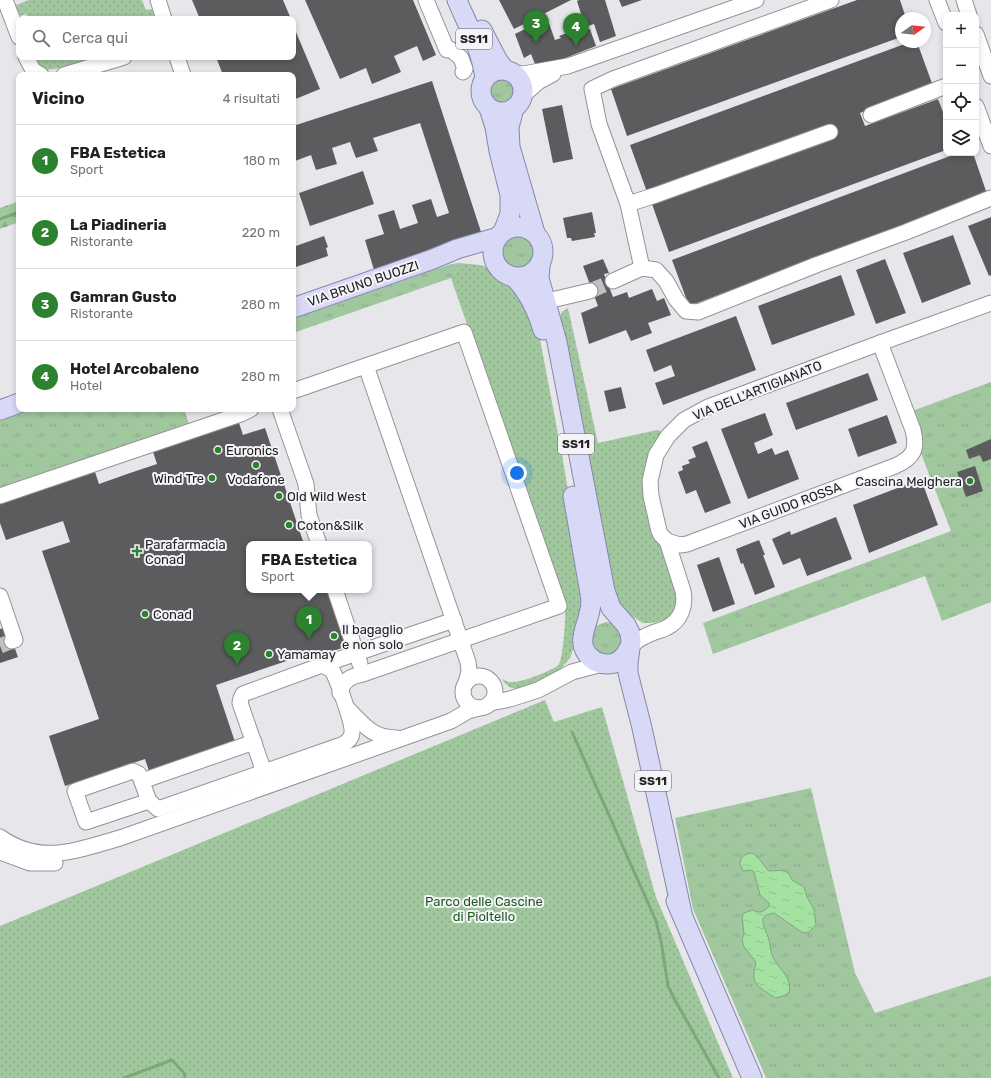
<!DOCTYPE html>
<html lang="it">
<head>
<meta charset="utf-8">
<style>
  body { margin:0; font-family:Rubik,sans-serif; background:#f2f2f2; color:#202124 }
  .controls { position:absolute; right:12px; top:12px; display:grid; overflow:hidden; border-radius:8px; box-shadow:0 2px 6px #0003 }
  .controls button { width:36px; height:36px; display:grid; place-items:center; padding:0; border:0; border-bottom:1px solid #e0e0e0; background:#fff; color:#202124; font:20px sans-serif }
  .compass { position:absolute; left:895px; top:12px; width:36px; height:36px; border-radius:50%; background:#fff; box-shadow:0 2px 6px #0003; rotate:75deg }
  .you { position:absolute; left:517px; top:473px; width:14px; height:14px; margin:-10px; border:3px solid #fff; border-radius:50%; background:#1a73e8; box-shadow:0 0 0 6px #1a73e833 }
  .badge { display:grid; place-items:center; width:26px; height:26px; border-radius:50%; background:#2d822f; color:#fff; font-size:13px; font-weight:700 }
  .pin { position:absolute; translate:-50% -33px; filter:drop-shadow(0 1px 2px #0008) }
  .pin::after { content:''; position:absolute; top:21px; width:14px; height:12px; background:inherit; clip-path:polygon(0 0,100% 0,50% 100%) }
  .popup { position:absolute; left:246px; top:541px; width:126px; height:52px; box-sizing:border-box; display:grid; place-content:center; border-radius:8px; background:#fff; filter:drop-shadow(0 1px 3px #0005); font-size:13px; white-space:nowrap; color:#757577 }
  .popup b { font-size:15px; color:#202124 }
  .popup::after { content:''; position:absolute; left:50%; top:100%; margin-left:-8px; border:8px solid transparent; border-top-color:#fff }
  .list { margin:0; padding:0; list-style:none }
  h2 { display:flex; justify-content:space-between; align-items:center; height:52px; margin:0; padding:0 16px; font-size:17px }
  h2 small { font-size:13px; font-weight:400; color:#757577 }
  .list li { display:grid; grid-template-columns:26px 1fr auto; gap:12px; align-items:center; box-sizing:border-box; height:72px; padding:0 16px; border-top:1px solid #e0e0e0 }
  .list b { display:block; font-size:15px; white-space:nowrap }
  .list p { margin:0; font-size:13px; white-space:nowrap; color:#757577 }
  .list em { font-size:13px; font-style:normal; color:#757577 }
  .icon { flex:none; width:22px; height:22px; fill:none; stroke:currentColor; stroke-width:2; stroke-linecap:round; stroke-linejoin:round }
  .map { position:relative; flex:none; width:991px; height:1078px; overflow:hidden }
  .search { position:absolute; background:#fff; box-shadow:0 2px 6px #0003; left:16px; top:16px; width:280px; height:44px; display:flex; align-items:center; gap:10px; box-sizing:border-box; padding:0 14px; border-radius:8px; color:#757577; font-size:15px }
  .panel { position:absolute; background:#fff; box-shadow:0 2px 6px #0003; left:16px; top:72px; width:280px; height:340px; border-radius:8px }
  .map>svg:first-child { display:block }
</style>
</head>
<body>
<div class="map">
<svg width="991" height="1078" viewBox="0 0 991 1078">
  <defs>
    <pattern id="grass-tufts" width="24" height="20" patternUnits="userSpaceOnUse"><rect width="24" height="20" fill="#a1c79f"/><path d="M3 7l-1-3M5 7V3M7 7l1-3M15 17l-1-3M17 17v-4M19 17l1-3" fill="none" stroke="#8aab89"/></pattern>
    <pattern id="forest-firs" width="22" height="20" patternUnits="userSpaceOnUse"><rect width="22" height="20" fill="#a1c79f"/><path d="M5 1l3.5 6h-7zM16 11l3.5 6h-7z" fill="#8aab89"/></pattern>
    <pattern id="park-dots" width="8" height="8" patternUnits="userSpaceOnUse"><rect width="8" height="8" fill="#a1c79f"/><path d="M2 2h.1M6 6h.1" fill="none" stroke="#8aab89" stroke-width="1.8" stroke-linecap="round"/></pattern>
    <pattern id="water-ripples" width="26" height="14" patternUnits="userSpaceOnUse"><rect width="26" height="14" fill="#a3e2a1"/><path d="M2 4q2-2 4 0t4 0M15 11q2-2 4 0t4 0" fill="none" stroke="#8cc28a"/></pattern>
  </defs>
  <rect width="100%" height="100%" fill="#e7e7eb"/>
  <g fill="url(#grass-tufts)">
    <circle cx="502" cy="91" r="11"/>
    <circle cx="518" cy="253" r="17"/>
    <path d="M459,263L457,270L451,278L293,333V319L451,264Z"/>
    <path d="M991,382V602L942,621L925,576L713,654L703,623L951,531L920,451L912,411Z"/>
    <path d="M32,409H184L189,424L0,488V420Z"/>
    <path d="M606,622C619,623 620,630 625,640L611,657L594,652L589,636L595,626Z"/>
    <path d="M811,788L855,973L875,1013L991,976V1078H766L693,909L675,818Z"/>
  </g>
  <path fill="url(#forest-firs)" d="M19,201V222L0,229V208Z"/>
  <g fill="url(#park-dots)">
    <path d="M29,0H142L146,10L152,9L155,19H29L26,14L20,16L16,5Z"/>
    <path d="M35,57H96C85,60 52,74 42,68C39,65 37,61 35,57Z"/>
    <path d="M459,263L480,265L486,267L501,281L517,290L539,334L562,455L586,597L574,635V647L570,658L557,673L550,678L521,689C511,689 507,687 502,679C506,681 509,683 514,682C522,682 555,670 559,664C563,658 566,617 565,608L451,278L457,270Z"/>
    <path d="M568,308L598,443L657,430L664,432L649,514L678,596L674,612L669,618L664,621L650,623H643L630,615L624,609L614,592L558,321L562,312Z"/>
    <path d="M545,700L554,722L602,707L656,897L733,1078H0V926Z"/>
  </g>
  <path fill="url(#water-ripples)" stroke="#7ca87b" d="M752,853C761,858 762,865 769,871L784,870L788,872L792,880L804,887L807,897L814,909L816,925L809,932L803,933L774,913L766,915L763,918C762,927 769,935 770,945C771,949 771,953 773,957C778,969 793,977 789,993L783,996L776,998C768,993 757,988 754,979C753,974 755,967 756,962L744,947L742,939L744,934L742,917L744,913L753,910C760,914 763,912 769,906V903L760,895L754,872L751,870L743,871L740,864L741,858L746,854Z"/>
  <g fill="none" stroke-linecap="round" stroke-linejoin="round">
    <g stroke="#7ca87b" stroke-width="3">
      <path d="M0,219L19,212"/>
      <path d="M572,732L656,921L661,941L668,986L675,1000L719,1078"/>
      <path d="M124,1078L172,1060L184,1073L185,1078"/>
    </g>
  </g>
  <g fill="#5c5c5f">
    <path d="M192,0H283L291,19H200Z"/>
    <path d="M305,0H413L436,55L423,61L417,46L394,56L401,72L372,84L366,68L340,79Z"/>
    <path d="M499,0H571L514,29Z"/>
    <path d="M579,0H605L616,36L600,42L594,24L585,27L577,1Z"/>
    <path d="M619,0H642L622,7Z"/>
    <path d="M857,0H900L906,18H901V37L627,136L611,89Z"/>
    <path d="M547,18L555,40L561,38L559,36L567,33L565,26L573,23L577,33L590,29L596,46L537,69L531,54L524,58L515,34Z"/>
    <path d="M293,25L320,89L293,100V75H223L216,57H293Z"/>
    <path d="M910,42H917L933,86L860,113L865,126L938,99L946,120V150L669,252L652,204L836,136L832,124L647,192L630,145Z"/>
    <path d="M432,81L482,235L374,270L365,240L384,234L378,215L394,210L400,229L418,223L412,205L431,199L437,217L449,213L420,123L373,138L378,151L356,158L350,142L332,148L337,164L316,170L311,155L295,161L293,155V126Z"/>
    <path d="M562,105L573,159L553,163L542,109Z"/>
    <path d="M958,153H973L987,194L689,306L672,260Z"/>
    <path d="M363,171L374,204L310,226L299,193Z"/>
    <path d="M592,212L596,233H594L595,237L572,241L571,238H567L563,218Z"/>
    <path d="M991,217V275L989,276L968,226Z"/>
    <path d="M953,235L971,284L922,303L903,253Z"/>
    <path d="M324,236L328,247L326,248L328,256L293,268V247Z"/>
    <path d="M603,259L609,273L604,274L613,297L627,292L629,298L652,289L657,301L664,298L671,315L648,323L652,333L631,341L626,330L589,344L581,313L598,306L583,266Z"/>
    <path d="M885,259L906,313L876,324L856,270Z"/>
    <path d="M841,275L855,315L772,345L758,306Z"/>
    <path d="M736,316L756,370L663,405L655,383L675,376L671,365L654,372L646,350Z"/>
    <path d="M868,373L878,400L796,430L786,403Z"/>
    <path d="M621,387L626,408L609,412L604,391Z"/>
    <path d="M765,413L773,435L754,443L758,454L772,448L775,455L788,450L799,479L748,499L721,429Z"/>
    <path d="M887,415L897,443L858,457L848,429Z"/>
    <path d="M238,420L243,435L265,428L304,544H249V590H329L348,646L318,656L316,651L216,685L235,742L149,771L145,759L65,786L49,736L99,719L42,551L70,542L63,521L6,540L0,523V501L94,469L99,484L130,473L157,464L152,449Z"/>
    <path d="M991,439V459L983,462L980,455L969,459L966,450Z"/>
    <path d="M707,441L731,503L705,513L696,490L686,494L678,472L683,470L682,466L690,463L688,460L696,457L692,447Z"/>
    <path d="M975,466L983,491L966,497L957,472Z"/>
    <path d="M921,479L938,525L869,553L853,505Z"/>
    <path d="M836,517L852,559L807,576L800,558L783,565L772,539L790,531L791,535Z"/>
    <path d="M759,540L765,555H763L775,587L755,595L743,563L741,564L736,549Z"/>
    <path d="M719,557L735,604L713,612L697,565Z"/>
    <path d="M7,627L18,657L0,663V629Z"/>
  </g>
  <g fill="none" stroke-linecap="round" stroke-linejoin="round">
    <g stroke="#c0c0c3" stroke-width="15" stroke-dasharray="15 8" stroke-linecap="butt">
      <path d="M590,291L613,281"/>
      <path d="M0,646L12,641"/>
    </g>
    <g stroke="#939397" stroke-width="17">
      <g id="minor">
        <path d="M5,0L19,37"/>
        <path d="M158,0L164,19"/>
        <path d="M426,0L447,50L450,49L461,58L465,69L463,72"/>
        <path d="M937,0L946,23"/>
        <path d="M964,0L969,15"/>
        <path d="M976,34L991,76"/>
        <path d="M26,57L33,70L41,75"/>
        <path d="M177,57L183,75"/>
        <path d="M512,73L523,74L568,66L756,0"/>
        <path d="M64,75L124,57"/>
        <path d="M522,96L538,82L553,74"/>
        <path d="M976,106L991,146"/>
        <path d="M871,115L946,86"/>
        <path d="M830,132L656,195L628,204L599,124L592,89L613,79L831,0"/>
        <path d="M628,204L642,268"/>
        <path d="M613,281L642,268L656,270L666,281L676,299L686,311L698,312L816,265L906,232L991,198"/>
        <path d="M547,301L590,291"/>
        <path d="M366,366L468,662L469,671L466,683"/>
        <path d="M293,391L464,332L559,606L363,674C351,676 343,680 340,693"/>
        <path d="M280,409L306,484L309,515L319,544"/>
        <path d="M0,496L241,414L251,409"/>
        <path d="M667,541L680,545L687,544L895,466C913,458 918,450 913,430L880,343"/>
        <path d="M335,590L360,664"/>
        <path d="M0,596L15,640L12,641"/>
        <path d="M630,646C635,643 640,638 646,636C652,632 660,631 666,628C681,621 686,606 683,591L667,541L661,535L659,531L651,496L650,481L656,455L668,436L684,420L708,407L880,343L991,303"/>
        <circle cx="479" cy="692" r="16"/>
        <path d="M490,703L510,699L538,690L572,672L602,664"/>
        <path d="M348,709C364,725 372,738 397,738"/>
        <path d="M264,772L240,703L241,698L243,694L322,665L454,620"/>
        <path d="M142,781L254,742"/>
        <path d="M149,801L86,822L75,791L133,771L139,774L149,801L158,809L344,744C348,741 352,738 352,732C353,723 337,679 332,670L322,665"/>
        <path d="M0,837C41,866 77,850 120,838L451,721L468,711L479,708"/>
        <path d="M0,852L30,863H55"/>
      </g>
    </g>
    <g stroke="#8787a9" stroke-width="21">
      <g id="major">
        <path d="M457,0C468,26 482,51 485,79"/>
        <path d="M482,30L498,61L505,70"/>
        <circle cx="502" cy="91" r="21"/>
        <path d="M489,108L495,127L499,151L510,195V214L503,232"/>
        <path d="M514,108L509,127L510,147L535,233"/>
        <circle cx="518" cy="252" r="25"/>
        <path d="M540,265L539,278L557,342L605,591L611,608L626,625L630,633L631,641L628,663V673L642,728L682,913"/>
        <path d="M514,277C529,292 537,310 543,330"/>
        <path d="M293,308L433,259L457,249L498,237"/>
        <path d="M0,410L19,403"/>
        <path d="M573,496L591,599C591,606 590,612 588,618C584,632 577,646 591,658C595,662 602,664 608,664C618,664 625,657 629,648"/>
        <path d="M676,901L752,1078"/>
      </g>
    </g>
    <use href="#minor" stroke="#fff" stroke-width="15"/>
    <use href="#major" stroke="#d8d8f7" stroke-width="19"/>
  </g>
  <g fill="#2d822f" stroke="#f4f4f8" stroke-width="1.5">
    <circle cx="218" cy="450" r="4"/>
    <circle cx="256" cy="465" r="4"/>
    <circle cx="212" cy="478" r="4"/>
    <circle cx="970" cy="481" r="4"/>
    <circle cx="279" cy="496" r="4"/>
    <circle cx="289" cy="525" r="4"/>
    <path d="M135 545h4v4h4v4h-4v4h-4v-4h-4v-4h4z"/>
    <circle cx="145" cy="614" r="4"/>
    <circle cx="334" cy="636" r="4"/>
    <circle cx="269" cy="654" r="4"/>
  </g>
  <g text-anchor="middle" stroke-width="4" stroke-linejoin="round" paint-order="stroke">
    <g fill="#f4f4f8" stroke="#616163" stroke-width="1">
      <rect x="456" y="29" width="36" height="20" rx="3"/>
      <rect x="558" y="434" width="36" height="20" rx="3"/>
      <rect x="635" y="771" width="36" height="20" rx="3"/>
    </g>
    <g font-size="12" font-weight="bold" fill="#222223">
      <text x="474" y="43">SS11</text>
      <text x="576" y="448">SS11</text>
      <text x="653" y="785">SS11</text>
    </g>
    <g font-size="13" fill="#222223" stroke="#f4f4f8">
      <text transform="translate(363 283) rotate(-19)" y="5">VIA BRUNO BUOZZI</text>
      <text transform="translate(757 390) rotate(-22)" y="5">VIA DELL'ARTIGIANATO</text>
      <text transform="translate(790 505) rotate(-21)" y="5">VIA GUIDO ROSSA</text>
    </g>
    <g font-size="13" fill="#222223" stroke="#f4f4f8" text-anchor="start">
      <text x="226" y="455">Euronics</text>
      <text x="204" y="483" text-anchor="end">Wind Tre</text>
      <text x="256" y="484" text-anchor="middle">Vodafone</text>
      <text x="962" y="486" text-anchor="end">Cascina Melghera</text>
      <text x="287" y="501">Old Wild West</text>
      <text x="297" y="530">Coton&amp;Silk</text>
      <text x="145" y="549">Parafarmacia<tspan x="145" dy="15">Conad</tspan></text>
      <text x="153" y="619">Conad</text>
      <text x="342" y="634">Il bagaglio<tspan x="342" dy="15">e non solo</tspan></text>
      <text x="277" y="659">Yamamay</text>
    </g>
    <g font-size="13" fill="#1d5b1e" stroke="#f4f4f8">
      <text x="484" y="906">Parco delle Cascine<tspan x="484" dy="15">di Pioltello</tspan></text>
    </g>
  </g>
</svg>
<div class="controls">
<button>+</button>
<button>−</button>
<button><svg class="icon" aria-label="locate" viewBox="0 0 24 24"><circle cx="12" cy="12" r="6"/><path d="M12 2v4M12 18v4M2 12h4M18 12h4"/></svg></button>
<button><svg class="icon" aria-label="layers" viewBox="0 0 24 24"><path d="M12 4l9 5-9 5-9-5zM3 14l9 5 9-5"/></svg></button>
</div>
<svg class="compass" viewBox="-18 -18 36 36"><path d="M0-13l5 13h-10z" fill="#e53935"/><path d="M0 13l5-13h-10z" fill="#757577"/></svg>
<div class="you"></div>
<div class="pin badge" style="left:309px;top:639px">1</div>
<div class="popup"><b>FBA Estetica</b>Sport</div>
<div class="pin badge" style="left:237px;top:665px">2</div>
<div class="pin badge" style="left:536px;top:43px">3</div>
<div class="pin badge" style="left:576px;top:46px">4</div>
<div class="search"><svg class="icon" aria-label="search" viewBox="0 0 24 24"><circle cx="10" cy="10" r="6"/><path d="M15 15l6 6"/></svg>Cerca qui</div>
<section class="panel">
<h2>Vicino<small>4 risultati</small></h2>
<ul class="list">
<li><span class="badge">1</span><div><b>FBA Estetica</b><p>Sport</p></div><em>180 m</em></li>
<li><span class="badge">2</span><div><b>La Piadineria</b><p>Ristorante</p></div><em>220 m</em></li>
<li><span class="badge">3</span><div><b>Gamran Gusto</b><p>Ristorante</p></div><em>280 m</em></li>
<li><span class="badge">4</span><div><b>Hotel Arcobaleno</b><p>Hotel</p></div><em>280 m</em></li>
</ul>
</section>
</div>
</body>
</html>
